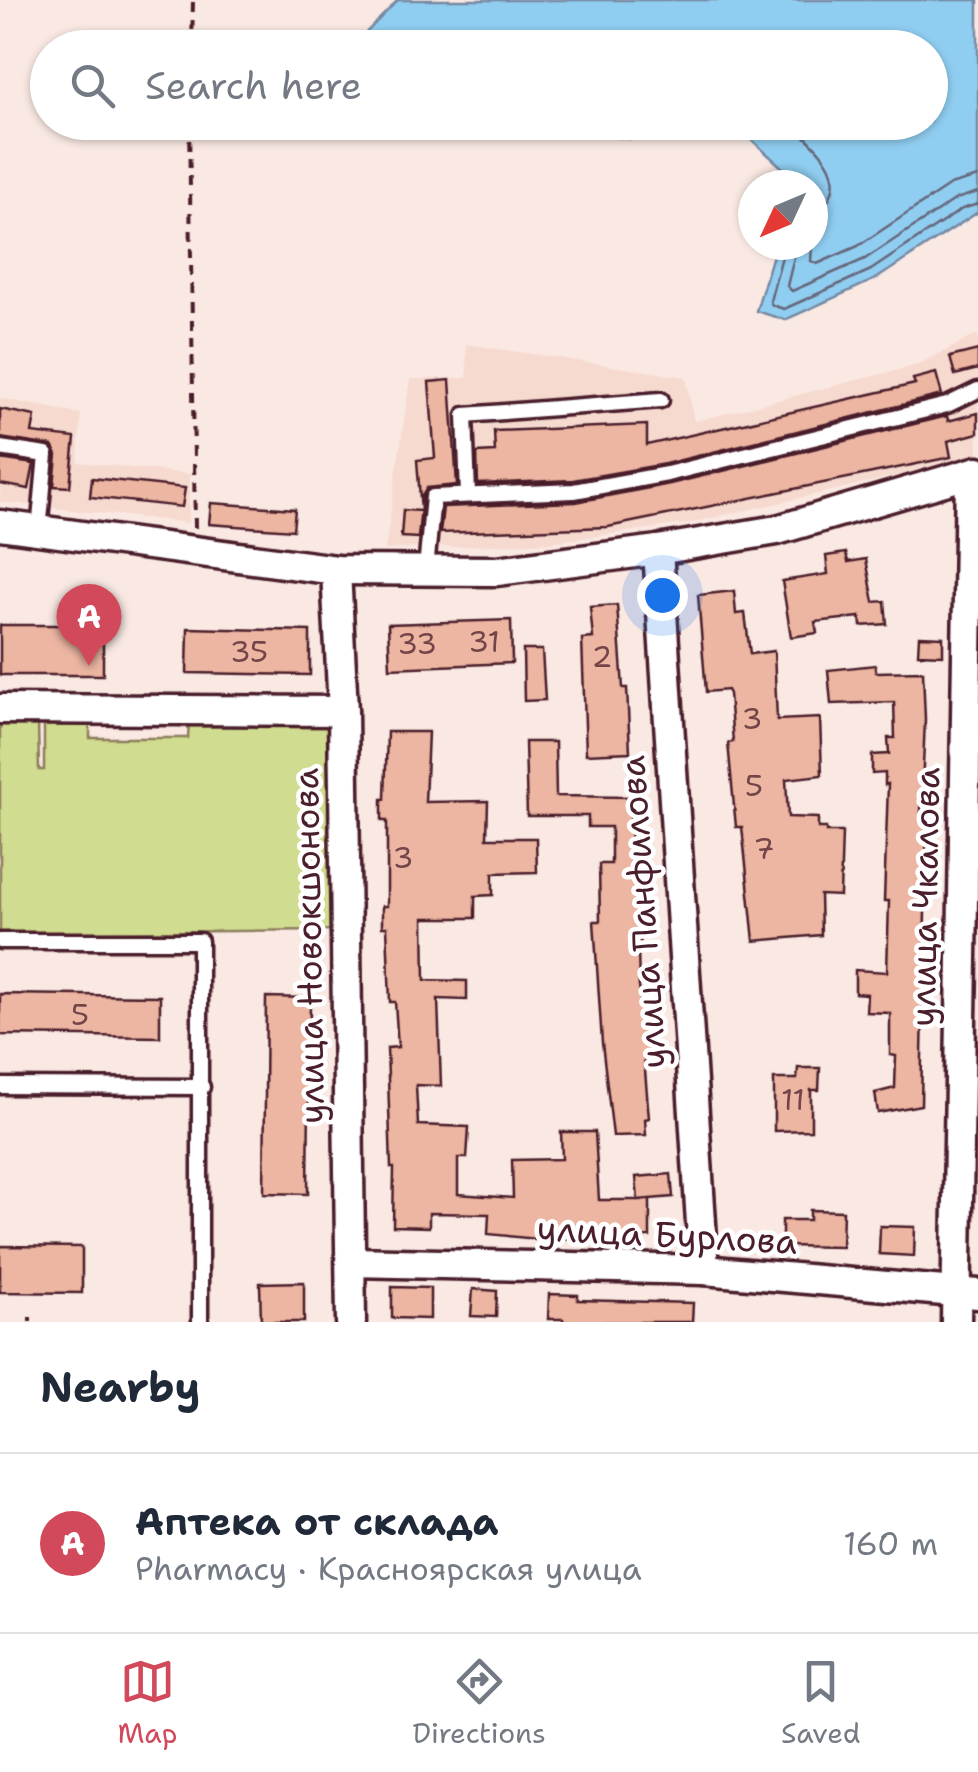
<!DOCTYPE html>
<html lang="en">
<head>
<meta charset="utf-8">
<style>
  body { margin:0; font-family:"Shantell Sans",sans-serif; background:#f2f2f3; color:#1f2937 }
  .compass { position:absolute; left:738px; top:170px; width:90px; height:90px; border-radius:50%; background:#fff; box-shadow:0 2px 8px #0004; rotate:226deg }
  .you { position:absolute; left:662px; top:595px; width:35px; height:35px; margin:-25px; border:8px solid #fff; border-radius:50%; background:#1a73e8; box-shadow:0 0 0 15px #1a73e833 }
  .badge { display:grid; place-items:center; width:65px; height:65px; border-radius:50%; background:#d1495b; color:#fff; font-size:32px; font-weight:700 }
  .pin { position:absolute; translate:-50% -82px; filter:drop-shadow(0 2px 5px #0008) }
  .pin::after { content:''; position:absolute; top:52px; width:35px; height:30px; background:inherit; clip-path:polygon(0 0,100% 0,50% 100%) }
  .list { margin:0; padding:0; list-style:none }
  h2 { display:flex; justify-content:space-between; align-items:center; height:130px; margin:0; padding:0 40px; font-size:42px }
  h2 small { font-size:32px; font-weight:400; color:#747a83 }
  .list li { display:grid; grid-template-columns:65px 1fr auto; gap:30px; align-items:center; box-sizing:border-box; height:180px; padding:0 40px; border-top:2px solid #e0e1e3 }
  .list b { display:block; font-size:38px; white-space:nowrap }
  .list p { margin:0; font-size:32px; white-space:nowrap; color:#747a83 }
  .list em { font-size:32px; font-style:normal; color:#747a83 }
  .icon { flex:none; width:55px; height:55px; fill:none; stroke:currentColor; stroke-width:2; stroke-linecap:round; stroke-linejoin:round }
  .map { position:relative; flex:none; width:978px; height:1322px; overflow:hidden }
  .search { position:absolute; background:#fff; box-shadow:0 2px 8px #0004; left:30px; right:30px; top:30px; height:110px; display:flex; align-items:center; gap:25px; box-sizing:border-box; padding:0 35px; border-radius:55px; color:#747a83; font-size:38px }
  .sheet { height:310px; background:#fff }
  nav { display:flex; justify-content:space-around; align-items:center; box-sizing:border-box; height:140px; border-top:2px solid #e0e1e3; background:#fff; font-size:28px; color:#747a83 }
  nav a { display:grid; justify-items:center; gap:5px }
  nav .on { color:#d1495b }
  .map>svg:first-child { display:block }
</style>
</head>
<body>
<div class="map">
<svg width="978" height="1322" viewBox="0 0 978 1322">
  <rect width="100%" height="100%" fill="#fae9e3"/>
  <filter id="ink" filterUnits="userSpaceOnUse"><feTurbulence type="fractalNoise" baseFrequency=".01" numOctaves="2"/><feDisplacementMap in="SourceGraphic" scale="20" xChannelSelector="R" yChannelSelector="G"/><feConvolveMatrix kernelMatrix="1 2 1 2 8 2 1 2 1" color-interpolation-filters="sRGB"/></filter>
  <g filter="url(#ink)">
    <g fill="#f6dad0">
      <path d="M978,334V455L962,461L686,524L552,542L385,550L410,379L467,378L466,344L686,377L694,421L917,365Z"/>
      <path d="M0,398L81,414L78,462L190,474L188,523L0,502Z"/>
    </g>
    <path fill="#d0dc8f" stroke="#8d7e5d" stroke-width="2.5" d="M336,721L338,930L0,933V724L38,723L39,770H44V723H90V738H188L189,722Z"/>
    <g fill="#90cef1" stroke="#7488a2" stroke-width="2.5">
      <path d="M398,0H978V212L876,279L785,320L756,311L776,245H813V185H794L795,179L733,123L930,122V48L352,47Z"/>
      <path d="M527,123H646L630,139Z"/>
    </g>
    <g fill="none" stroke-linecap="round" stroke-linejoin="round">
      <g stroke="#66657a" stroke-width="2.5">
        <path d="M789,122C818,148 859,181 813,216"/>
        <path d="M785,245L770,301L772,305L784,309L871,270L962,209L978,204"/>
        <path d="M797,245L787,286L792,291L865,259L956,199L978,192"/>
        <path d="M812,245L811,261L817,264L858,246L950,185L978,177"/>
      </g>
    </g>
    <g fill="#edb6a2" stroke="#4a1f2b" stroke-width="2.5">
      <path d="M978,350V369L955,375L950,357Z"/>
      <path d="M936,373L942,395L665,464L573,480L478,484L477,453L495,452L494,431L647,425V445L915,384L913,379Z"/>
      <path d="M450,380L457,485L427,488L422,496L418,538L401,537L403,510L421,511L417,460L435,458L429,382Z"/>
      <path d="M0,409L35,416L32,433L75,438L70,487L54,486L57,455L52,446L0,438Z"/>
      <path d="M978,413V433L948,441L951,457L608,527L440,533L443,507L576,502L670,484L947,416L948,421Z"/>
      <path d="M0,459L34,464L29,489L0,484Z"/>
      <path d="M92,478L185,488L182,507L90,497Z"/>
      <path d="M211,503L295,509L293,530L209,524Z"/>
      <path d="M846,553L848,562L866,559L874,602L885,601L887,624L861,626L860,617L815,622L817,633L791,637L782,581L828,574L826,556Z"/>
      <path d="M734,591L736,614L745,613L750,654L774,651L777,720L820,718L822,775L786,779L788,817L818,818V828H826V832H842L840,896L820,895L821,935L754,941L742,827H736L728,743L733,742L729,694L727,690L706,692L698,595Z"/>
      <path d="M617,605L623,688H627L630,752L586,754L582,639L593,638L590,607Z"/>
      <path d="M511,620L512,663L390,668L388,624Z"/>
      <rect x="0" y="625" width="103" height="50"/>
      <path d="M188,628L310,631V675L187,673Z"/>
      <path d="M919,636L943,637V655L918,654Z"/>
      <path d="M523,650H542L545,700L524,701Z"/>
      <path d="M875,665L876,672L923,671L925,719L921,813H927L921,1105L878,1113L875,1093L895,1088L896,1056L890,1055V1013L866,1012L867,994L855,993V970L887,972L889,901H884L888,784L885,785V773L872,774V755L889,754L888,738H895L894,702L831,704L828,670Z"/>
      <path d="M387,732H428L425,802L488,801L487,838H536L537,872L493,873V895L475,896V918H424L425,980L467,981V1000L438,999L441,1086L416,1085L418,1125L469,1127L467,1158H458V1194L513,1198L512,1160L562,1159L561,1132H595L599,1200H650V1237L537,1239L488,1234L489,1214L429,1213V1227L393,1226L394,1168H391L387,1048L398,1047L395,1002H390L387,927H382V906H387V821H382V799H385Z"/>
      <path d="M525,742H555L556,796L630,797L631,863L641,862L642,893H636L641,948H638L639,987L650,1058L644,1059L649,1118L645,1119L646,1135L613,1136L602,1043L594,921H600L599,864H611V827H588V816H527Z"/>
      <path d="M0,994L160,996V1037L0,1035Z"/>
      <path d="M266,997L310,998L308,1194L264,1193Z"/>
      <path d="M798,1068H820L819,1090H811V1130L774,1131V1079H797Z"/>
      <path d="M671,1174L673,1197L638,1200L636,1177Z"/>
      <path d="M810,1210L843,1211L842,1247L782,1246V1220H810Z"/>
      <path d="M880,1226L915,1227L914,1256L879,1254Z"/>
      <path d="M0,1246L82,1247V1293L0,1292Z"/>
      <path d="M304,1282V1322H261L260,1283Z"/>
      <path d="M392,1287L430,1288V1319L392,1318Z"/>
      <path d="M473,1289L497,1291L496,1317L471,1316Z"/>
      <path d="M549,1294L578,1295V1300L693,1303L692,1322H563V1319H548Z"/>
    </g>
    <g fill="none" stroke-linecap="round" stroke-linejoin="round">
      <g stroke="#4a1f2b" stroke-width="21">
        <g id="lane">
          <path d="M0,448L46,455L39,531"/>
          <path d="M468,495L465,415L661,400"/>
          <path d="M426,569L433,497L574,491L667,474L947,405L978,390"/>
          <path d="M0,941H200V1322"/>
          <path d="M0,1086L202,1087"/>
        </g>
      </g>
      <g stroke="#4a1f2b" stroke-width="35">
        <g id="street">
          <path d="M0,525L336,570L497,571L658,550L777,530L978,471"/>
          <path d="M658,550L704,1270"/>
          <path d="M336,570L343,711L351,1322"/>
          <path d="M0,709L343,711"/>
          <path d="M351,1262L704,1270L978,1294"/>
          <path d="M956,1322L970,474"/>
        </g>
      </g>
      <g stroke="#4a1f2b" stroke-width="4" stroke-dasharray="10 8" stroke-linecap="butt">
        <path d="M192,48L193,0"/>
        <path d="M189,122L195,528"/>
        <path d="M30,1317V1322"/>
      </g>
      <use href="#lane" stroke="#fff" stroke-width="14"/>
      <use href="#street" stroke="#fff" stroke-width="28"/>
    </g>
  </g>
  <g text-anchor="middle" stroke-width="9" stroke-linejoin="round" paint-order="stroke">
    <g font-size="30" fill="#734549">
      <text x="484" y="652">31</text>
      <text x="417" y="654">33</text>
      <text x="249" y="662">35</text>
      <text x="602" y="667">2</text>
      <text x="752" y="729">3</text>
      <text x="754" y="796">5</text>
      <text x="764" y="859">7</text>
      <text x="403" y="868">3</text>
      <text x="80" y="1025">5</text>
      <text x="793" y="1110">11</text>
    </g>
    <g font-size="35" fill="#4a1f2b" stroke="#fff">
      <text transform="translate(925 897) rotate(-89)" y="12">улица Чкалова</text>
      <text transform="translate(643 912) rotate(-94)" y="12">улица Панфилова</text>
      <text transform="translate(309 946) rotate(-91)" y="12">улица Новокшонова</text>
      <text transform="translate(667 1235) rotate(3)" y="12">улица Бурлова</text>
    </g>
  </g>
</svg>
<svg class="compass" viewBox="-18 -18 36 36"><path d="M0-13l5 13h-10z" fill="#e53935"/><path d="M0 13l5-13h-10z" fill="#747a83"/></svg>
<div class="you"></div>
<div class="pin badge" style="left:89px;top:666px">A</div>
<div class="search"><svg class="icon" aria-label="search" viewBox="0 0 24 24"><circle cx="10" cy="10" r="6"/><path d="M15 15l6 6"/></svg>Search here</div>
</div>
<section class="sheet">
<h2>Nearby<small></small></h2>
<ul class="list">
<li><span class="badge">A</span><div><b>Аптека от склада</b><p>Pharmacy · Красноярская улица</p></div><em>160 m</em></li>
</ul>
</section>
<nav>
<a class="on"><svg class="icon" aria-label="map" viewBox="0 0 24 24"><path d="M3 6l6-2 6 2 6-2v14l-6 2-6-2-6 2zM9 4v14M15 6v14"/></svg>Map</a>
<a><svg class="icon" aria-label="directions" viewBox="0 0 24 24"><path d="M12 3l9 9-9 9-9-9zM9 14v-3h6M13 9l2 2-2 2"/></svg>Directions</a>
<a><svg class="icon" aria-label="saved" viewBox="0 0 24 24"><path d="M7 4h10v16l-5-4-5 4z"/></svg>Saved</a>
</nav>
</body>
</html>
